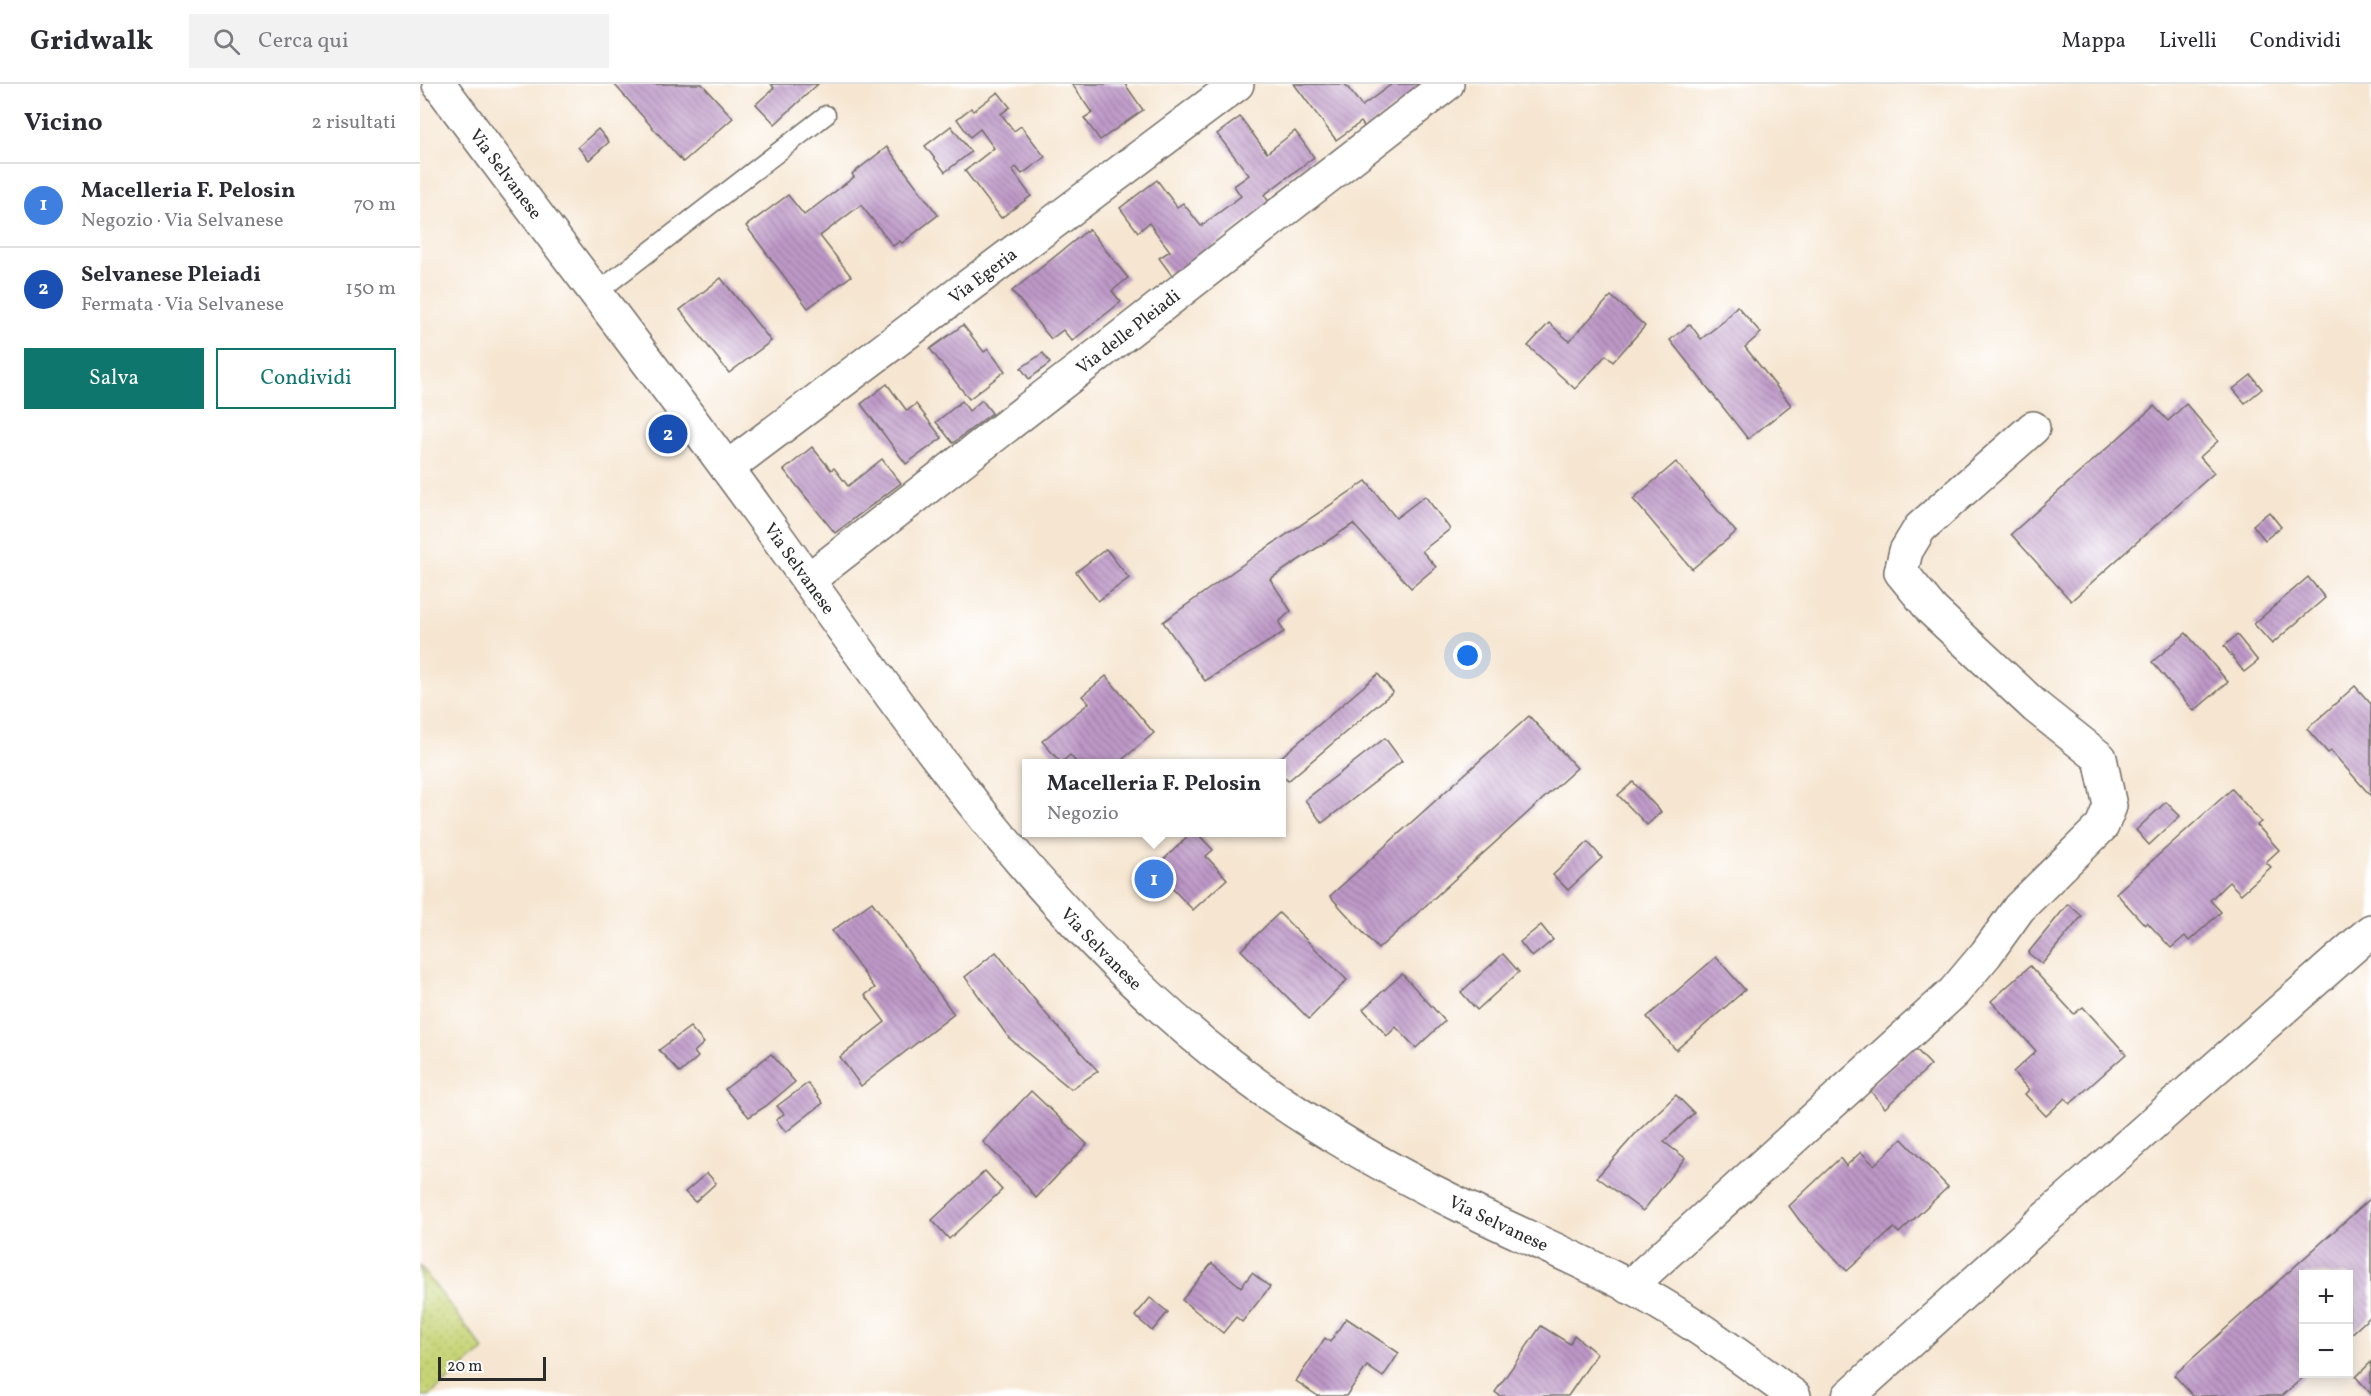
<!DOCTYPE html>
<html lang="it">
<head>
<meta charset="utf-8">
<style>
  body { margin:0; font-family:Vollkorn,serif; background:#f2f2f3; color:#2b2b33 }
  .controls { position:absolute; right:18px; bottom:18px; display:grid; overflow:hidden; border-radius:0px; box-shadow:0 3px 15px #0003 }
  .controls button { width:54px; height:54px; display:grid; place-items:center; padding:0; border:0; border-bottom:2px solid #e1e1e2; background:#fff; color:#2b2b33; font:30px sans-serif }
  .scale { position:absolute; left:18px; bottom:15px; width:108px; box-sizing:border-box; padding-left:6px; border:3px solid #2b2b2b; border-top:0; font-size:16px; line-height:21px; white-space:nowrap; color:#2b2b2b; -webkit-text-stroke:4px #fff; paint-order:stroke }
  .you { position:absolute; left:1048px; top:572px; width:21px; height:21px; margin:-15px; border:4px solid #fff; border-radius:50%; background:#1a73e8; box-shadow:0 0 0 9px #1a73e833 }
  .badge { display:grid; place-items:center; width:39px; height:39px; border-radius:50%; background:#0f766e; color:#fff; font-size:20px; font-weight:700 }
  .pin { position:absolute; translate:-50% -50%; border:3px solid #fff; box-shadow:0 2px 6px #0006 }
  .popup { position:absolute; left:602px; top:675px; width:264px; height:78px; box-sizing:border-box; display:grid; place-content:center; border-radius:0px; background:#fff; filter:drop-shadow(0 2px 4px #0005); font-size:20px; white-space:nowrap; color:#7c7c81 }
  .popup b { font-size:22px; color:#2b2b33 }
  .popup::after { content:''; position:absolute; left:50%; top:100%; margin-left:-12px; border:12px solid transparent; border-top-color:#fff }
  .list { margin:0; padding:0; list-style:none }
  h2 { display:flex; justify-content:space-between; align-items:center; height:78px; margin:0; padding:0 24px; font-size:26px }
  h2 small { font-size:20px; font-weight:400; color:#7c7c81 }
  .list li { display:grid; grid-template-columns:39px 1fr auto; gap:18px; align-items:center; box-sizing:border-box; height:84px; padding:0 24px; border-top:2px solid #e1e1e2 }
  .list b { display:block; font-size:22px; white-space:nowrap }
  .list p { margin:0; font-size:20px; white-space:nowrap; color:#7c7c81 }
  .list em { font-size:20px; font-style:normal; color:#7c7c81 }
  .actions { display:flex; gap:12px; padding:18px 24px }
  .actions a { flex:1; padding:14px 0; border:2px solid #0f766e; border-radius:0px; text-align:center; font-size:21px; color:#0f766e }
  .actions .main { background:#0f766e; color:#fff }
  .icon { flex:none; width:33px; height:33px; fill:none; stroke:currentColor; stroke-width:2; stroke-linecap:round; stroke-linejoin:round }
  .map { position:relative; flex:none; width:1951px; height:1312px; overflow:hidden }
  header { display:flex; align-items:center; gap:36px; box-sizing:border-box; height:84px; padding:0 30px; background:#fff; border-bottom:2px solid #e1e1e2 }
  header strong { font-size:28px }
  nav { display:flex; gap:33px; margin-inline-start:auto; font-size:21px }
  .search { width:420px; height:54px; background:#f2f2f3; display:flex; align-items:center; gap:15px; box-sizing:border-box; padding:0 21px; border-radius:0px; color:#7c7c81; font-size:22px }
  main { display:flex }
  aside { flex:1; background:#fff }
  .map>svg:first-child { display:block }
</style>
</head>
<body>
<header>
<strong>Gridwalk</strong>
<div class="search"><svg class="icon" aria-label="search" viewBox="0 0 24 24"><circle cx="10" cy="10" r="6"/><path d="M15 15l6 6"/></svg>Cerca qui</div>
<nav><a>Mappa</a><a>Livelli</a><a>Condividi</a></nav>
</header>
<main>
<aside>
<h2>Vicino<small>2 risultati</small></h2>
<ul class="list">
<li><span class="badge" style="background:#3f7fe0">1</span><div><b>Macelleria F. Pelosin</b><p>Negozio · Via Selvanese</p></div><em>70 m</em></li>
<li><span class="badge" style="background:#1a4fb4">2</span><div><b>Selvanese Pleiadi</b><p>Fermata · Via Selvanese</p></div><em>150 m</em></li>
</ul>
<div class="actions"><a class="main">Salva</a><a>Condividi</a></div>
</aside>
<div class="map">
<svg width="1951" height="1312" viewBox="0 0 1951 1312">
  <defs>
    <pattern id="grass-dots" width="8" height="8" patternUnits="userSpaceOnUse" patternTransform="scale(1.5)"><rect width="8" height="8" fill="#c6d476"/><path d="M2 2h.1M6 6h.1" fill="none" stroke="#aab666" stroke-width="1.8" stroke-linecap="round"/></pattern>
    <pattern id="building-back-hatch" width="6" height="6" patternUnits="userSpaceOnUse" patternTransform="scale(1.5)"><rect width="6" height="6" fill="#be99c8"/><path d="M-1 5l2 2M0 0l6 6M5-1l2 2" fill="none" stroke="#9b7da3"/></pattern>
  </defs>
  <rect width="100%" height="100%" fill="#fff"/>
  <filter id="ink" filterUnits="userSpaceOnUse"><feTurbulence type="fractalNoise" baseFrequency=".0167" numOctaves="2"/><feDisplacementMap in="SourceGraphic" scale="12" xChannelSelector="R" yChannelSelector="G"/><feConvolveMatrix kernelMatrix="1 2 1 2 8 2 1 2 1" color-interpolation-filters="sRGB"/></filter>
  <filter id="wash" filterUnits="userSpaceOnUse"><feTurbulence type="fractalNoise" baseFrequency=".008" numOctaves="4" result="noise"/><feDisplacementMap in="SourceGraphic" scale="24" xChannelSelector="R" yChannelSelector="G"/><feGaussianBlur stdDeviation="1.35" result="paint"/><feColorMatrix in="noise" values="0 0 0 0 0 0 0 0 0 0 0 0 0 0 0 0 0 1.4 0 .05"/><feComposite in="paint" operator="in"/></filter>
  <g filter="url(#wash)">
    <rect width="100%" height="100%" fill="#f6e6d1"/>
    <path fill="url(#grass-dots)" stroke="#788050" stroke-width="1.5" d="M0,1182L64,1266L9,1312H0Z"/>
    <g id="blocks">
      <g fill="url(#building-back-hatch)">
        <path d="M194,0H282L313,34L263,78Z"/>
        <path d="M351,0H398L355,40L336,20L354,4Z"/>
        <path d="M652,0H705L723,26L680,56L664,34L672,29Z"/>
        <path d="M874,0H925L942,22L972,0H1005L946,45L941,38L916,56Z"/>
        <path d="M578,8L590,23L581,30L594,47L601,42L625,73L602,90L596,83L592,86L611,112L581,134L545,87L574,64L560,45L550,53L537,35L551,24L553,27Z"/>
        <path d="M820,33L847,69L875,47L894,73L844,111L850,119L753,193L739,174L750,167L729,139L718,148L700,124L737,96L757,123L763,119L781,142L821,112L814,102L829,91L797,50Z"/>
        <path d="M531,42L551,68L525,88L505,62Z"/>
        <path d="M178,45L189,58L169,76L158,63Z"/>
        <path d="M467,63L518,131L482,159L480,157L473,162L441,121L400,152L431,192L388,224L326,142L368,111L384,131L434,93L432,90Z"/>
        <path d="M669,145L708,194L692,207L701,218L652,257L643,246L631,255L592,207Z"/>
        <path d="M301,194L351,257L309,289L260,226Z"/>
        <path d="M1191,212L1225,242L1193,278L1186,271L1155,305L1108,262L1129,239L1149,257Z"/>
        <path d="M1317,222L1341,249L1325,263L1371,321L1328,355L1250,256L1270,240L1281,255L1304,237Z"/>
        <path d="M543,241L564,268L568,265L585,287L549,315L510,265Z"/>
        <path d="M623,269L630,279L609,295L601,284Z"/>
        <path d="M1831,291L1842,305L1825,319L1813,305Z"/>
        <path d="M467,300L487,327L496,320L522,354L486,380L441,320Z"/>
        <path d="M562,316L572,329L533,359L516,338L542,317L549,327Z"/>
        <path d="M1766,320L1798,357L1780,373L1794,389L1651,517L1591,450L1734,322L1748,337Z"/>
        <path d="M392,363L411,386L414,384L428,402L462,375L481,399L415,449L364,386Z"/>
        <path d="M1256,378L1316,448L1272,485L1213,415Z"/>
        <path d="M946,397L976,434L1005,412L1030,445L1002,467L1016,483L991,504L933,440L850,495L871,527L859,538L864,548L785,597L743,538L836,471Z"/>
        <path d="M1849,428L1861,443L1845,456L1833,441Z"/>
        <path d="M686,465L709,494L678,517L656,488Z"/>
        <path d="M1888,493L1905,514L1852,560L1834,540Z"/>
        <path d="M1766,549L1808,598L1774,627L1732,578Z"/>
        <path d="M1817,551L1838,577L1824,588L1804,562Z"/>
        <path d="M958,590L973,608L868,697L861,690V680H853Z"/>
        <path d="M686,592L734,649L697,680H658L650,671L641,679L622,657L669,619L662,612Z"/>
        <path d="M1935,602L1951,620V712L1911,667L1908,669L1887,645Z"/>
        <path d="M1109,632L1157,684L958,865L910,812Z"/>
        <path d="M965,654L982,677L902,739L885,716Z"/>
        <path d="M1213,698L1241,728L1227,741L1198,711Z"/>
        <path d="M1812,705L1841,738L1837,741L1859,766L1846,778L1851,783L1821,810L1809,798L1790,816L1801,828L1769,857L1765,852L1751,864L1727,838L1725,841L1696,809Z"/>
        <path d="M1746,718L1760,732L1729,761L1716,746Z"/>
        <path d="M773,748H776L793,766L786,772L807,795L773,826L748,800L743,805L728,790Z"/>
        <path d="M1168,758L1182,774L1148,806L1133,791Z"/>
        <path d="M452,818L534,930L441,1002L420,973L465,938L445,911L455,904L412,847Z"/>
        <path d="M1648,820L1662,832L1622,880L1608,869Z"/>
        <path d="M859,829L927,896L889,935L821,866Z"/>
        <path d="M1121,841L1133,856L1112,873L1100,858Z"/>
        <path d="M576,868L627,931L678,987L651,1005L589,954L545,893Z"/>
        <path d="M1083,870L1099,888L1057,926L1041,908Z"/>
        <path d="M1296,873L1325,906L1256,966L1227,933Z"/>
        <path d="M1610,882L1654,930L1663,923L1706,970L1650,1020L1645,1014L1626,1032L1605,1010L1609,1006L1593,988L1616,967L1571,917Z"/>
        <path d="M982,890L1025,937L996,964L976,943L967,952L943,925Z"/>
        <path d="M270,943L284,959L274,968L278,973L260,989L239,966Z"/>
        <path d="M1494,963L1511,981L1465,1024L1448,1004Z"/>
        <path d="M351,970L375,998L346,1022L329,1033L305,1005Z"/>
        <path d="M388,999L403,1019L366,1048L356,1036L364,1030L357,1022Z"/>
        <path d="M611,1007L667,1060L616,1114L600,1094L563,1058Z"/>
        <path d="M1256,1011L1274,1029L1244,1058L1265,1074L1223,1127L1177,1093L1217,1048Z"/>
        <path d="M1482,1055L1528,1103L1479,1149L1474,1144L1427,1187L1380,1137L1369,1122L1420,1074L1426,1082L1441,1068L1454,1081Z"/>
        <path d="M565,1087L582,1106L529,1155L512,1136Z"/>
        <path d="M287,1089L296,1099L275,1118L265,1108Z"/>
        <path d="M1951,1114V1232L1929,1252V1191L1884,1190V1290H1887L1862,1312H1773L1754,1291Z"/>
        <path d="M792,1179L821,1203L832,1189L850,1203L822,1238L816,1233L803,1249L762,1216Z"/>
        <path d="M730,1214L748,1228L732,1247L715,1232Z"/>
        <path d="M926,1234L979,1269L963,1293L947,1282L926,1312H898L876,1297L905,1254L910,1258Z"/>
        <path d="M1121,1242L1150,1260L1154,1251L1177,1270L1148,1312H1080L1075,1308Z"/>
        <path d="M1951,1278V1310L1936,1293Z"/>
      </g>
    </g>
  </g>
  <g filter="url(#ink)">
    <use href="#blocks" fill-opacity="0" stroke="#726c65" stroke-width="1.5"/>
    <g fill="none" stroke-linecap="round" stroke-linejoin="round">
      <g stroke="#726c65" stroke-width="21">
        <path id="lane" d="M175,210L406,31"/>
      </g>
      <g stroke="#726c65" stroke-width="36">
        <g id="street">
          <path id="s1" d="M307,384L817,0"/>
          <path id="s2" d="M388,496L1027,0"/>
          <path d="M1209,1203L1534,908L1566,870L1599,824L1682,742L1690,722L1680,674L1616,623L1512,526L1481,488L1486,467L1500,444L1613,344"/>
          <path d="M1429,1312L1646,1116L1951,847"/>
        </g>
      </g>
      <g stroke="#726c65" stroke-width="36">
        <g id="secondary">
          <path id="s3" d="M19,0C126,145 237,287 342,432C482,626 619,833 810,981C881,1036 959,1081 1040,1121C1106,1154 1175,1181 1239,1219C1286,1247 1330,1280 1374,1312"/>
        </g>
      </g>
      <use href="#lane" stroke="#fff" stroke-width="18"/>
      <use href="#street" stroke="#fff" stroke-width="33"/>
      <use href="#secondary" stroke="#fff" stroke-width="33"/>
    </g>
  </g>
  <g text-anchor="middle" stroke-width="6" stroke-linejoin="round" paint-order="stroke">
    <g font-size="18" fill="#2b2b2b" stroke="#fff">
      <text dy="6" stroke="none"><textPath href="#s3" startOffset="112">Via Selvanese</textPath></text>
      <text dy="6" stroke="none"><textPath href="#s1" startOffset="320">Via Egeria</textPath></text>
      <text dy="6" stroke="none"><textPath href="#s2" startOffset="405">Via delle Pleiadi</textPath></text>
      <text dy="6" stroke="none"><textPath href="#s3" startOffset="604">Via Selvanese</textPath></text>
      <text dy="6" stroke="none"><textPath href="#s3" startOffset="1090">Via Selvanese</textPath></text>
      <text dy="6" stroke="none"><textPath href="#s3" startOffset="1576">Via Selvanese</textPath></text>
    </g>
  </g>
</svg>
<div class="controls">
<button>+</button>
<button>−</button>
</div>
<div class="scale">20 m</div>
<div class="you"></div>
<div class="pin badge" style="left:734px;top:795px;background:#3f7fe0">1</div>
<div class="popup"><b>Macelleria F. Pelosin</b>Negozio</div>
<div class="pin badge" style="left:248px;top:350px;background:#1a4fb4">2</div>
</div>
</main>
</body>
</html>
